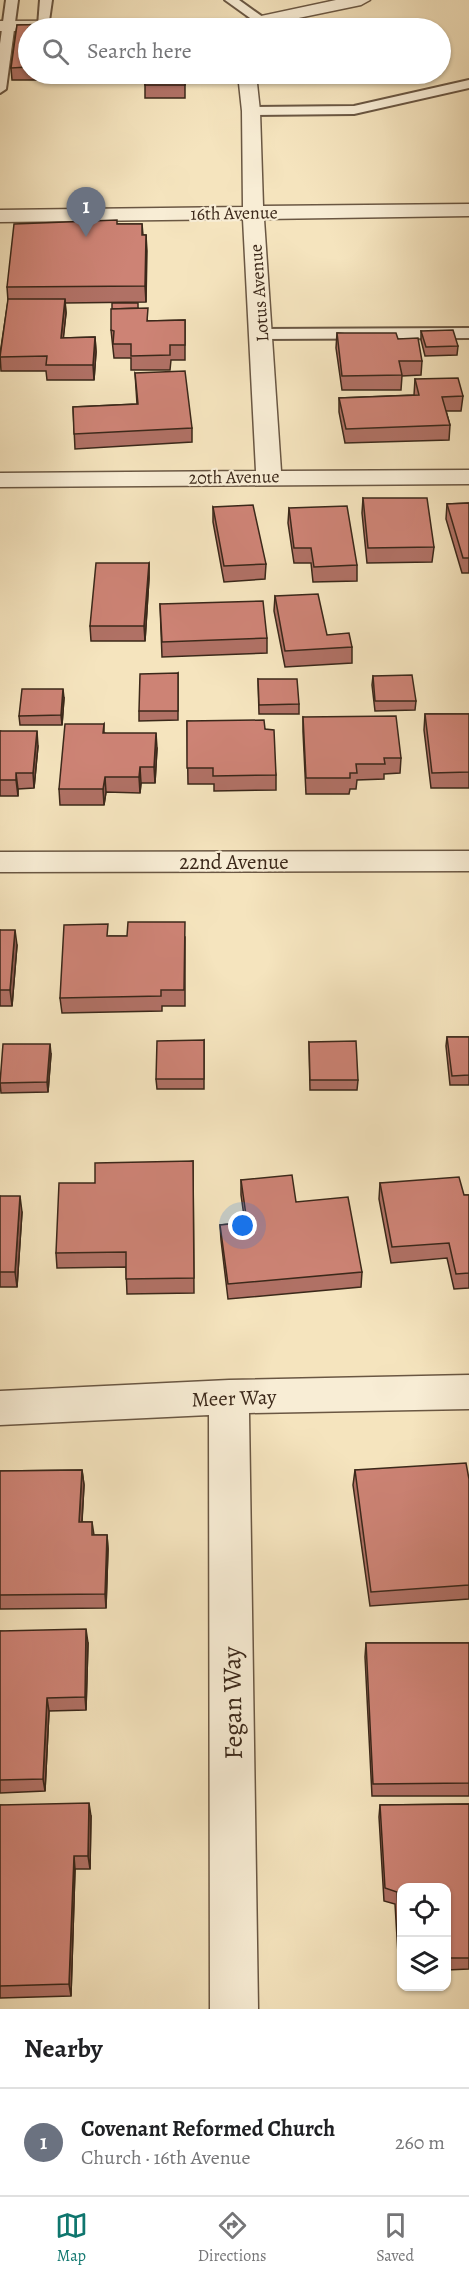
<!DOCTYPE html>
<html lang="en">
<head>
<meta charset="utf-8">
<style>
  body { margin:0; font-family:Alegreya,serif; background:#f2f2f2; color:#202124 }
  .controls { position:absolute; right:18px; bottom:18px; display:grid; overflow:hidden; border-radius:12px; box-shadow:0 2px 4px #0004 }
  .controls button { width:54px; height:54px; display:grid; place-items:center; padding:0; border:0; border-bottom:2px solid #e0e0e0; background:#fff; color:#202124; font:30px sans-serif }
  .you { position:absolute; left:243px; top:1226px; width:21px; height:21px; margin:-15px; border:4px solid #fff; border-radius:50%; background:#1a73e8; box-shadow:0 0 0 9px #1a73e833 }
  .badge { display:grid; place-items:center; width:39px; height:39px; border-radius:50%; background:#0f766e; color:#fff; font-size:20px; font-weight:700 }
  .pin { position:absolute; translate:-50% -50px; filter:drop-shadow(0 2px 3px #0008) }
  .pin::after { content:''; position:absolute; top:32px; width:21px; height:18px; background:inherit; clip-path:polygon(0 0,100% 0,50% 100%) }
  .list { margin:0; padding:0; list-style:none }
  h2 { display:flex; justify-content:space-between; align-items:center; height:78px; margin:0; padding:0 24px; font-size:26px }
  h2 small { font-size:20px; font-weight:400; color:#757577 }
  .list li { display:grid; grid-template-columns:39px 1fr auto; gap:18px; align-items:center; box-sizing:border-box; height:108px; padding:0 24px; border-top:2px solid #e0e0e0 }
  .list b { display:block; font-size:22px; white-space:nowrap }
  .list p { margin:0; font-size:20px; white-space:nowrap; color:#757577 }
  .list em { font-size:20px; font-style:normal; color:#757577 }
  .icon { flex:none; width:33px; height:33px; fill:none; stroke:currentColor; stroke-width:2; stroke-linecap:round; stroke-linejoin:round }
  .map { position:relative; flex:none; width:469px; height:2009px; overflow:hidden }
  .search { position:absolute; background:#fff; box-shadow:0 2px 4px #0004; left:18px; right:18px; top:18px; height:66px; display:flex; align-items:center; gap:15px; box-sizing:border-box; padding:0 21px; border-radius:33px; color:#757577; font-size:22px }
  .sheet { height:186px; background:#fff }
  nav { display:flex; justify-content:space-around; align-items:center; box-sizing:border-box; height:84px; border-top:2px solid #e0e0e0; background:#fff; font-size:16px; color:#757577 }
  nav a { display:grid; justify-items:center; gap:3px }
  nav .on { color:#0f766e }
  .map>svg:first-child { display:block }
</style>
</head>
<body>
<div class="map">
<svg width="469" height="2009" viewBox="0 0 469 2009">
  <rect width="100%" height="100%" fill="#f5e4be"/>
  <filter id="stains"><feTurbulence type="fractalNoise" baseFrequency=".00333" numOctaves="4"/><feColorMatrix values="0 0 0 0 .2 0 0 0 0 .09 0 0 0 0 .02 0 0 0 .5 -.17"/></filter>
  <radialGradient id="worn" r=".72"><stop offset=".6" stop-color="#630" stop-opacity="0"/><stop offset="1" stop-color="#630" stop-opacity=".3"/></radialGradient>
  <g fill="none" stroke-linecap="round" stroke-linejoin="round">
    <g stroke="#6a5743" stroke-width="4">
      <g id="lane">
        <path d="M6,0H18L6,89L0,93V44Z"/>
        <path d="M40,0H52L48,28L38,26Z"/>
        <path d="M225,0H239L267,20L257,23Z"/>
        <path d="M469,80V88L354,114L251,115L245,111L251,107L354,106Z"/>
        <path d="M469,328V338L261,339L253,334L261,329Z"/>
      </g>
    </g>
    <g stroke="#6a5743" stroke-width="3">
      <g id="street">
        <path d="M336,0H370L361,5L250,28H28V31H0V21L242,20Z"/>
        <path d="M238,74H256L260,111L263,206L469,204V216L264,219L281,471L469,470V484L0,487V473L256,471L243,219L0,222V210L243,207L242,111Z"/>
        <path d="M469,851V871L0,872V852Z"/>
        <path d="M469,1375V1409L249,1413L258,2009H210L209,1415L0,1425V1391L229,1380Z"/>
      </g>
    </g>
    <use href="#lane" fill="#f8edd5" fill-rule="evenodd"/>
    <use href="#street" fill="#f8edd5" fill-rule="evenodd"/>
  </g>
  <g fill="#b07165" stroke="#3b281a" stroke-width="1.5">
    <path d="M62,24V28H28V74H49L48,80H12L11,68L17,25Z"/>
    <rect x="145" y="74" width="40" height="24"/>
    <path d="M117,224H142L143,235H146V302L65,303L66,313L63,338L95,337L96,352L94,380H47L46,371H1L0,354L8,301L7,287Z"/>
    <path d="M138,308L148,321L185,320V360H171L170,370H131V358H114L111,330Z"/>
    <path d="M421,331L458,346L457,355L425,356L421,340Z"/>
    <path d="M337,333L398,339L422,361L421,375L402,376L401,390H342L336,348Z"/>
    <path d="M135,373L192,428V442L75,449L73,407L137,404Z"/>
    <path d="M415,379L463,396L461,411H446L450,425L449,440L345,443L339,412V398L414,395Z"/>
    <path d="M363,498L434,547L432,562L367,563L362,513Z"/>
    <path d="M469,503V573H462L446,519L447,504Z"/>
    <path d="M213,507L266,564L265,579L224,582L213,522Z"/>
    <path d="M289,508L357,565V581L313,582L311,563H294L288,523Z"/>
    <path d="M149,563V578L145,641H91L90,626Z"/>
    <path d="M275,596L327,635L352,647V663L285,667L274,611Z"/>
    <path d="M160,604L267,638V653L162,657Z"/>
    <path d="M178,673V720L139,721V711Z"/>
    <path d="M373,676L416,701L415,710L375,711L372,685Z"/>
    <path d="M258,679L299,704V714H259Z"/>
    <path d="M64,698L62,725H20L19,716Z"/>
    <path d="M425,714H469V788H431L424,730Z"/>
    <path d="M303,717L401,758L400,773L384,774V779L357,780L356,789H350L349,794H306L303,732Z"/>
    <path d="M187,721L265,729L276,775V790L214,791V784H188Z"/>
    <path d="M104,724V733L157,748L155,783H141L140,793L106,792L104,805H60L59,789Z"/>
    <path d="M0,731L38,746L34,788L18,789V796H0Z"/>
    <path d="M0,930L17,945L12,1006H0Z"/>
    <path d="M109,936L185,937V1006H162V1011L62,1013L60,998Z"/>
    <path d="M447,1037H469V1085H450L446,1046Z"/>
    <path d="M204,1040V1089H157L156,1079Z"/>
    <path d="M309,1042L358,1080L357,1090H310Z"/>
    <path d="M51,1054L48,1092L1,1093L0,1082Z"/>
    <path d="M193,1161L194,1293L127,1294L126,1267L57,1268L56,1253L95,1183Z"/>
    <path d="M241,1180L296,1202L362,1272L361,1287L228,1299L221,1240L220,1225L245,1223L241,1195Z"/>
    <path d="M380,1183L464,1195H469V1288L454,1289L447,1258L391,1263L379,1199Z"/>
    <path d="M0,1196L22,1212L17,1287H0Z"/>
    <path d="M82,1470L84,1485L82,1522H92L94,1535H107L108,1549L106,1608L0,1609V1471Z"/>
    <path d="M355,1470L469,1479V1599L370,1606L353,1485Z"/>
    <path d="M0,1631L88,1643L86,1710L49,1711L45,1791L0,1793Z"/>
    <path d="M366,1643H469V1796H372L365,1657Z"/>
    <path d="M469,1804V1969L447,1970V1887H402V1970H399L395,1904L384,1901L379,1817L380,1805Z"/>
    <path d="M0,1805L91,1816L90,1869H75L71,1996L0,1998Z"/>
  </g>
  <g fill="#905c52" stroke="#3b281a" stroke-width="1.5">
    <path d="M146,235L147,251L146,302L145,286Z"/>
    <path d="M65,299L66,313L62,352L61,338Z"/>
    <path d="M95,337L96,352L94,380L93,365Z"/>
    <path d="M149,563V578L145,641L144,626Z"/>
    <path d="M63,689L64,698L62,725L61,715Z"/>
    <path d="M37,731L38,746L34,788L33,773Z"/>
    <path d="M156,733L157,748L155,783L154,767Z"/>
    <path d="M140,767L141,783L140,793L139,777Z"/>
    <path d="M16,773L18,789V796L16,780Z"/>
    <path d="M105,777L106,792L104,805L103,789Z"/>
    <path d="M15,930L17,945L12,1006L10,990Z"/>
    <path d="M50,1044L51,1054L48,1092L47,1082Z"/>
    <path d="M20,1196L22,1212L17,1287L15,1272Z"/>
    <path d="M82,1470L84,1485L81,1536L79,1522Z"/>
    <path d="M107,1535L108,1549L106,1608L105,1594Z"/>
    <path d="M86,1629L88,1643L86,1710L85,1697Z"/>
    <path d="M47,1698L49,1711L45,1791L43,1779Z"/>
    <path d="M89,1803L91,1816L90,1869L88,1856Z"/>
    <path d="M74,1856L75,1869L71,1996L69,1984Z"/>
  </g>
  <g fill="#cd8375" stroke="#3b281a" stroke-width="1.5">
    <path d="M62,24V28H28V67L11,68L17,25Z"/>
    <rect x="145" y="74" width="40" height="11"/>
    <path d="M117,220V224H142V235H146L145,286L7,287L14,224Z"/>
    <path d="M8,299H65L61,338L95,337L93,365H46L47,356L0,357Z"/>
    <path d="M112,303H138V308L112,309Z"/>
    <path d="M148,308L147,321L185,320V345H170V355L131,356V344H113L114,331L111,330V309Z"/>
    <path d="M453,330L458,346L426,347L421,331Z"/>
    <path d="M337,333H396L398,339L418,338L422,361H399L402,375L342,376Z"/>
    <path d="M185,371L192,428L74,434L73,407L138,404L135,373Z"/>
    <path d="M458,378L463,396L442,397L450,425L346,429L339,398L419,395L415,379Z"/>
    <path d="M363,498H427L434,547L368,548Z"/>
    <path d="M469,503V558H463L447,504Z"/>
    <path d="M253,505L266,564L224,566L213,507Z"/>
    <path d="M347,506L357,565L314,567L311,548H294L289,508Z"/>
    <path d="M96,563H149L144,626H90Z"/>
    <path d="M318,594L327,635L349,633L352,647L285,651L275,596Z"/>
    <path d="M263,601L267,638L162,642L160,604Z"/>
    <path d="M178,673V711H139L140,674Z"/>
    <path d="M412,675L416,701H375L373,676Z"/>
    <path d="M258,679H297L299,704L259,705Z"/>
    <path d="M22,689H63L61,715L19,716Z"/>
    <path d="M425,714H469V772L432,773Z"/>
    <path d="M396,716L401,758H384L385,764H356L357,773H350V778H306L303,717Z"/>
    <path d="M264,720L265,729L274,730L276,775L213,776V768H187V721Z"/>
    <path d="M65,724H104L103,733H156L154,767H140L139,777H105L103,789H59Z"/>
    <path d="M0,731H37L33,773H16V780H0Z"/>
    <path d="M128,922H185L184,990H161V996L60,998L64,925L108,924L107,936H127Z"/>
    <path d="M0,930H15L10,990H0Z"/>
    <path d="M447,1037H469V1075L452,1076Z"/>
    <path d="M204,1040V1079H156L157,1041Z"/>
    <path d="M356,1041L358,1080H310L309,1042Z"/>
    <path d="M3,1044H50L47,1082L0,1083Z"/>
    <path d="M193,1161L194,1278L126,1279V1252L56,1253L59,1183H95V1163Z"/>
    <path d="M292,1175L296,1202L348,1197L362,1272L228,1284L220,1225L247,1222L241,1180Z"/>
    <path d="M459,1177L464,1195H469V1273L456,1274L449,1243L392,1247L380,1183Z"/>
    <path d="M0,1196H20L15,1272H0Z"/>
    <path d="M466,1463L469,1479V1585L371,1592L355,1470Z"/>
    <path d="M82,1470L79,1522H92V1535H107L105,1594L0,1595V1471Z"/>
    <path d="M86,1629L85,1697L47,1698L43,1779L0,1780V1631Z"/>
    <path d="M366,1643H469V1783L373,1784Z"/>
    <path d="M89,1803L88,1856H74L69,1984L0,1986V1805Z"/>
    <path d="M469,1804V1958H447V1887H402L401,1958L397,1892L385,1888L380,1805Z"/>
  </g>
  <g text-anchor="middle" stroke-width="4.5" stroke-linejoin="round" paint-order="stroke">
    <g font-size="18" fill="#3b281a" stroke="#f8edd5">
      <text transform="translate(234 213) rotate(-1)" y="6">16th Avenue</text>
      <text transform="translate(259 293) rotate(-94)" y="6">Lotus Avenue</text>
      <text transform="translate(234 477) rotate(-1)" y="6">20th Avenue</text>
    </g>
    <g font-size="21" fill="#3b281a" stroke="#f8edd5">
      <text x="234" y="869">22nd Avenue</text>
      <text transform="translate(234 1398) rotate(-2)" y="7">Meer Way</text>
    </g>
    <g font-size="26" fill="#3b281a" stroke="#f8edd5">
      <text transform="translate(232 1703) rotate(-91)" y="9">Fegan Way</text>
    </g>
  </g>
  <rect width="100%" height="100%" filter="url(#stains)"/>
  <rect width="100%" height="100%" fill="url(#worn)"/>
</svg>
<div class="controls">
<button><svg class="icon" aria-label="locate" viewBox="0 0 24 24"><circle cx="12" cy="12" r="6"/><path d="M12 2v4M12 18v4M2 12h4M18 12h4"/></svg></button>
<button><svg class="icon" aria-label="layers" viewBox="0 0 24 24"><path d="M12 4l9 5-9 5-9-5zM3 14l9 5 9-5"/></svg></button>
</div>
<div class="you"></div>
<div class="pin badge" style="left:86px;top:237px;background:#6b7280">1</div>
<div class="search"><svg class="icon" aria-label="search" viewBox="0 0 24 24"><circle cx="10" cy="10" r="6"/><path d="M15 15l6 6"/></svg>Search here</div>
</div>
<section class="sheet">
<h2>Nearby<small></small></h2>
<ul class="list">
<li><span class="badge" style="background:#6b7280">1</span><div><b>Covenant Reformed Church</b><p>Church · 16th Avenue</p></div><em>260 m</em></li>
</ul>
</section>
<nav>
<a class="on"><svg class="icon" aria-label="map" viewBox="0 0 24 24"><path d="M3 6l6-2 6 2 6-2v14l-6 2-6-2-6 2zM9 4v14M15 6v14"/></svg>Map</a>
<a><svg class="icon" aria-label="directions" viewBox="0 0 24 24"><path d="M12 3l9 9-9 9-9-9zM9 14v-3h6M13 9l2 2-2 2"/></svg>Directions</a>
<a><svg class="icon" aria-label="saved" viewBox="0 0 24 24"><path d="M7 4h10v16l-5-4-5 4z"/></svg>Saved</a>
</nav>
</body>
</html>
